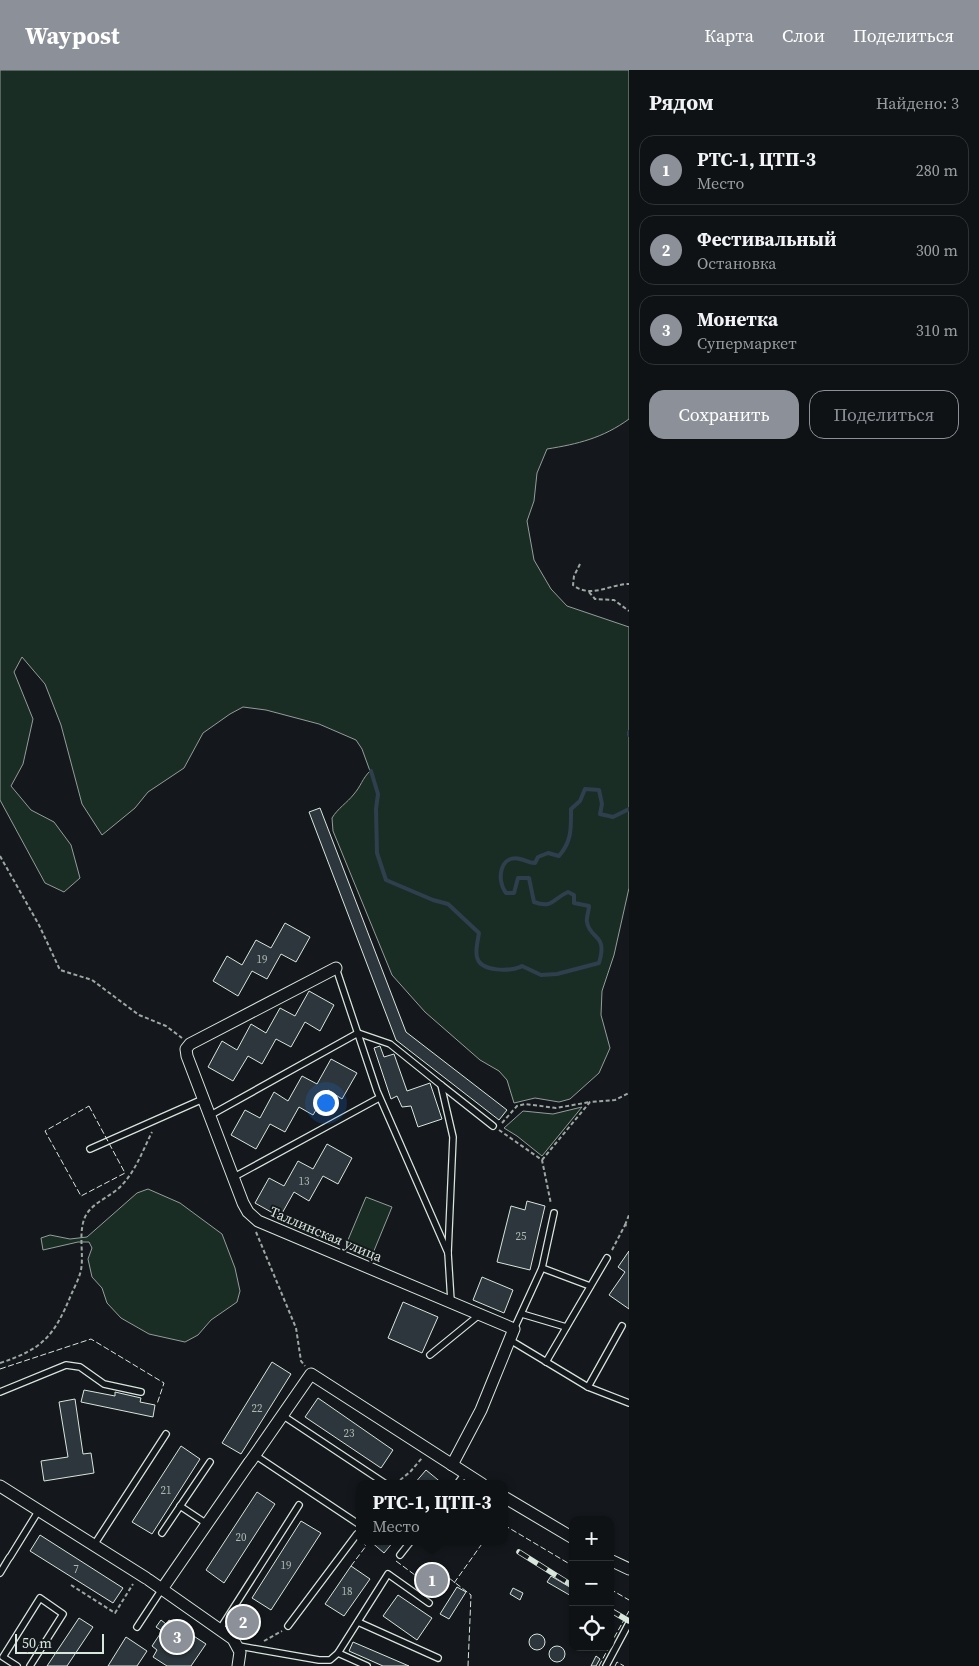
<!DOCTYPE html>
<html lang="ru">
<head>
<meta charset="utf-8">
<style>
  body { margin:0; font-family:"Source Serif 4",serif; background:#1d2022; color:#f1f3f6 }
  .controls { position:absolute; right:15px; bottom:15px; display:grid; overflow:hidden; border-radius:10px; box-shadow:0 1px 4px #0004 }
  .controls button { width:45px; height:45px; display:grid; place-items:center; padding:0; border:0; border-bottom:1px solid #2f3234; background:#0f1215; color:#f1f3f6; font:25px sans-serif }
  .scale { position:absolute; left:15px; bottom:12px; width:89px; box-sizing:border-box; padding-left:5px; border:2px solid #d8e6dc; border-top:0; font-size:14px; line-height:18px; white-space:nowrap; color:#d8e6dc; -webkit-text-stroke:4px #14181c; paint-order:stroke }
  .you { position:absolute; left:325px; top:1032px; width:18px; height:18px; margin:-12px; border:4px solid #fff; border-radius:50%; background:#1a73e8; box-shadow:0 0 0 8px #1a73e833 }
  .badge { display:grid; place-items:center; width:32px; height:32px; border-radius:50%; background:#8c9099; color:#fff; font-size:16px; font-weight:700 }
  .pin { position:absolute; translate:-50% -50%; border:2px solid #fff; box-shadow:0 1px 5px #0006 }
  .popup { position:absolute; left:356px; top:1410px; width:152px; height:65px; box-sizing:border-box; display:grid; place-content:center; border-radius:10px; background:#0f1215; filter:drop-shadow(0 1px 4px #0005); font-size:16px; white-space:nowrap; color:#9b9ea0 }
  .popup b { font-size:19px; color:#f1f3f6 }
  .popup::after { content:''; position:absolute; left:50%; top:100%; margin-left:-10px; border:10px solid transparent; border-top-color:#0f1215 }
  .list { margin:0; padding:0; list-style:none }
  h2 { display:flex; justify-content:space-between; align-items:center; height:65px; margin:0; padding:0 20px; font-size:21px }
  h2 small { font-size:16px; font-weight:400; color:#9b9ea0 }
  .list li { display:grid; grid-template-columns:32px 1fr auto; gap:15px; align-items:center; box-sizing:border-box; height:70px; margin:0 10px 10px; padding:0 10px; border:1px solid #2f3234; border-radius:15px }
  .list b { display:block; font-size:19px; white-space:nowrap }
  .list p { margin:0; font-size:16px; white-space:nowrap; color:#9b9ea0 }
  .list em { font-size:16px; font-style:normal; color:#9b9ea0 }
  .actions { display:flex; gap:10px; padding:15px 20px }
  .actions a { flex:1; padding:11px 0; border:1px solid #8c9099; border-radius:15px; text-align:center; font-size:18px; color:#8c9099 }
  .actions .main { background:#8c9099; color:#fff }
  .icon { flex:none; width:28px; height:28px; fill:none; stroke:currentColor; stroke-width:2; stroke-linecap:round; stroke-linejoin:round }
  .map { position:relative; flex:none; width:629px; height:1596px; overflow:hidden }
  header { display:flex; align-items:center; gap:30px; box-sizing:border-box; height:70px; padding:0 25px; background:#8c9099; color:#fff }
  header strong { font-size:24px }
  nav { display:flex; gap:28px; margin-inline-start:auto; font-size:18px }
  main { display:flex }
  aside { flex:1; background:#0f1215 }
  .map>svg:first-child { display:block }
</style>
</head>
<body>
<header>
<strong>Waypost</strong>
<nav><a>Карта</a><a>Слои</a><a>Поделиться</a></nav>
</header>
<main>
<div class="map">
<svg width="629" height="1596" viewBox="0 0 629 1596">
  <rect width="100%" height="100%" fill="#14181c"/>
  <g fill="#1a2d24" stroke="#939e99">
    <path d="M0,0H629V349C603,368 578,374 547,379L537,403L534,431L527,451L534,490L551,519L567,536L629,557V818L614,885L602,921L601,945L610,978L599,1003L570,1029L559,1032L535,1028L514,1033L507,1010L499,1001L480,990L425,942L392,905L333,761L332,748C338,738 347,733 354,724C361,716 362,709 370,701L362,679L356,670L319,654L266,640L243,637L230,644L203,663L184,698L148,722L135,738L102,765L82,734L61,655L45,614L22,587L14,602L33,649L23,694L11,716L31,740L54,752L71,775L80,808L64,822L45,813L0,730Z"/>
    <path d="M582,1037L542,1086L517,1066L504,1058L523,1041L553,1044Z"/>
    <path d="M148,1119L180,1133L222,1164L235,1198L240,1221L237,1232L211,1250L198,1265L185,1272L149,1264L121,1248L107,1233L102,1218L92,1207L88,1189L92,1178L89,1172H78L43,1180L41,1168L50,1165L70,1169L87,1167L137,1123Z"/>
    <path d="M366,1127L392,1137L371,1188L345,1177Z"/>
  </g>
  <g fill="none" stroke-linecap="round" stroke-linejoin="round">
    <g stroke="#2f3f4d" stroke-width="4">
      <path d="M629,662V665"/>
      <path d="M371,701L378,724L376,739L377,783L386,810L433,830L448,834L479,863C478,870 475,880 477,887C480,902 512,902 522,896L541,905L557,904L599,893C608,863 590,870 587,852C586,847 589,842 589,836L574,833V825L568,822C552,829 553,839 534,832L529,808H518L514,823H506C496,810 500,784 520,789C526,790 528,793 535,793L538,787L548,783L559,786C572,771 571,758 571,739L580,731L585,719L599,720L602,734L600,744L613,747L629,739"/>
    </g>
  </g>
  <g fill="#2c363c" stroke="#d8e6dc">
    <path d="M320,738L406,962L507,1040L499,1050L396,970L309,742Z"/>
    <path d="M285,853L310,867L296,892L281,884L267,909L252,901L238,926L213,911L227,886L242,895L256,870L271,878Z"/>
    <path d="M309,921L334,935L320,961L305,952L291,977L276,969L262,994L248,986L233,1011L208,997L222,971L237,980L251,954L266,963L280,938L295,946Z"/>
    <path d="M380,976L384,987L394,984L407,1021L430,1013L442,1049L418,1057L411,1036L402,1037L397,1026L391,1029L374,978Z"/>
    <path d="M331,989L357,1003L342,1029L328,1020L313,1045L299,1037L285,1062L270,1054L256,1079L231,1065L245,1040L260,1048L274,1022L288,1031L302,1006L317,1014Z"/>
    <path d="M327,1074L352,1088L338,1114L323,1106L309,1131L294,1122L280,1147L255,1133L269,1108L284,1116L298,1091L313,1099Z"/>
    <path d="M527,1131L545,1136L530,1200L497,1192L511,1136L525,1140Z"/>
    <path d="M629,1181V1239L609,1225L625,1202L618,1197Z"/>
    <path d="M482,1207L513,1220L504,1243L473,1230Z"/>
    <path d="M403,1232L438,1247L422,1283L388,1268Z"/>
    <path d="M272,1292L291,1304L241,1384L222,1373Z"/>
    <path d="M84,1320L115,1326V1322L141,1328L140,1332L155,1335L153,1347L81,1332Z"/>
    <path d="M318,1328L393,1380L381,1398L305,1347Z"/>
    <path d="M75,1329L83,1384L91,1383L94,1403L44,1411L41,1391L68,1387L59,1332Z"/>
    <path d="M181,1376L200,1389L152,1464L132,1452Z"/>
    <path d="M426,1400L443,1414H414Z"/>
    <path d="M257,1422L275,1434L224,1513L206,1500Z"/>
    <path d="M301,1451L321,1463L271,1540L252,1528Z"/>
    <path d="M40,1465L123,1518L113,1533L30,1481Z"/>
    <path d="M370,1471H394L384,1483Z"/>
    <path d="M430,1494L449,1508L434,1527L416,1512Z"/>
    <path d="M351,1496L370,1509L344,1546L325,1534Z"/>
    <path d="M551,1506L573,1519V1527L547,1512Z"/>
    <path d="M457,1517L466,1522L449,1549L440,1544Z"/>
    <path d="M513,1518L523,1523L520,1530L510,1524Z"/>
    <path d="M398,1525L432,1548L417,1570L383,1546Z"/>
    <path d="M79,1548L93,1557L67,1596H47Z"/>
    <path d="M161,1550L166,1554L169,1550L206,1574L191,1596H167L153,1587L157,1580L152,1576L162,1561L156,1557Z"/>
    <circle cx="537" cy="1572" r="8"/>
    <path d="M126,1567L147,1581L137,1596H108Z"/>
    <path d="M353,1572L409,1596H383L349,1581Z"/>
    <circle cx="557" cy="1584" r="8"/>
    <path d="M596,1586L600,1589L596,1596H591Z"/>
  </g>
  <g fill="none" stroke-linecap="round" stroke-linejoin="round">
    <g stroke="#d8e6dc" stroke-width="8">
      <g id="service">
        <path d="M336,898L377,1021L448,1183L451,1231"/>
        <path d="M441,1015L493,1056"/>
        <path d="M209,1046L358,963L390,974L441,1015L453,1067L448,1183"/>
        <path d="M90,1079L203,1029"/>
        <path d="M234,1107L379,1028"/>
        <path d="M542,1198L590,1216"/>
        <path d="M522,1244L566,1257"/>
        <path d="M514,1259L542,1198L554,1143"/>
        <path d="M510,1270L588,1317L629,1333"/>
        <path d="M430,1285L479,1245"/>
        <path d="M546,1292L607,1188"/>
        <path d="M588,1317L622,1256"/>
        <path d="M0,1322L66,1295L80,1297L104,1314L141,1322"/>
        <path d="M282,1345L386,1414"/>
        <path d="M255,1385L360,1455"/>
        <path d="M457,1414L465,1403"/>
        <path d="M180,1436L207,1454"/>
        <path d="M162,1463L210,1392"/>
        <path d="M94,1475L166,1364"/>
        <path d="M400,1485L411,1471"/>
        <path d="M10,1487L39,1440"/>
        <path d="M0,1503L9,1488"/>
        <path d="M358,1552L438,1588"/>
        <path d="M288,1556L357,1464"/>
        <path d="M137,1557L162,1519"/>
        <path d="M220,1559L299,1435"/>
        <path d="M239,1576L319,1590H330L338,1583L388,1504L429,1533"/>
        <path d="M338,1583L367,1596"/>
        <path d="M17,1596L3,1587L40,1528L63,1544L30,1596"/>
        <path d="M606,1596L629,1553"/>
      </g>
    </g>
    <g stroke="#d8e6dc" stroke-width="13">
      <g id="minor">
        <path d="M336,898L190,974L186,979L187,986L243,1133L248,1142L258,1151L514,1259L481,1340L452,1395"/>
        <path d="M250,1392L311,1304L482,1414"/>
        <path d="M0,1416L146,1508"/>
        <path d="M504,1427L573,1468"/>
        <path d="M610,1490L629,1499"/>
        <path d="M149,1510L233,1569L240,1582L238,1596"/>
        <path d="M162,1519L249,1393"/>
      </g>
    </g>
    <g stroke="#9da8a2" stroke-width="2" stroke-dasharray="4 2.5" stroke-linecap="butt">
      <path d="M580,494L574,506L573,515C591,529 610,514 629,514"/>
      <path d="M589,522L595,529L614,530L629,541"/>
      <path d="M0,786L39,855L60,900L92,910L139,945L166,956L182,968"/>
      <path d="M502,1053L517,1036L525,1034L556,1038L590,1032"/>
      <path d="M499,1060L542,1090L551,1134"/>
      <path d="M542,1090L590,1032L615,1030L629,1023"/>
      <path d="M625,1155L629,1145"/>
      <path d="M256,1162L296,1258L301,1291L305,1296"/>
      <path d="M612,1180L625,1155L629,1156"/>
      <path d="M0,1293C43,1279 54,1266 71,1225C74,1218 79,1209 81,1200C84,1184 78,1163 85,1147C92,1132 111,1127 122,1115C136,1100 143,1080 152,1062"/>
      <path d="M395,1414L410,1402L422,1388"/>
      <path d="M71,1515L115,1543L133,1514"/>
      <path d="M264,1571L282,1561"/>
    </g>
    <use href="#service" stroke="#14181c" stroke-width="5.5"/>
    <use href="#minor" stroke="#14181c" stroke-width="11"/>
    <g stroke="#d8e6dc" stroke-width="5.5">
      <g id="rail">
        <path d="M519,1482L573,1516"/>
        <path d="M610,1540L629,1551"/>
      </g>
    </g>
    <use href="#rail" stroke="#14181c" stroke-width="4" stroke-dasharray="11" stroke-linecap="butt"/>
    <g stroke="#d8e6dc" stroke-width="1" stroke-dasharray="6 2.5" stroke-linecap="butt">
      <path d="M89,1036L125,1103L81,1126L45,1061Z"/>
      <path d="M0,1299L91,1269L164,1313L157,1334"/>
      <path d="M504,1455L573,1496"/>
      <path d="M396,1491L419,1508"/>
      <path d="M351,1496L366,1476L364,1474L365,1471"/>
      <path d="M449,1508L471,1525L468,1596"/>
      <path d="M454,1513L484,1471"/>
      <path d="M610,1519L629,1530"/>
      <path d="M610,1575L629,1541"/>
      <path d="M599,1596L609,1577"/>
      <path d="M615,1596L617,1592L624,1596"/>
    </g>
  </g>
  <g text-anchor="middle" stroke-width="4" stroke-linejoin="round" paint-order="stroke">
    <g font-size="11" fill="#adbab4">
      <text x="262" y="893">19</text>
      <text x="304" y="1115">13</text>
      <text x="521" y="1170">25</text>
      <text x="257" y="1342">22</text>
      <text x="349" y="1367">23</text>
      <text x="166" y="1424">21</text>
      <text x="241" y="1471">20</text>
      <text x="286" y="1499">19</text>
      <text x="76" y="1503">7</text>
      <text x="347" y="1525">18</text>
    </g>
    <g font-size="14" fill="#d8e6dc" stroke="#14181c">
      <text transform="translate(326 1164) rotate(23)" y="5">Таллинская улица</text>
    </g>
  </g>
</svg>
<div class="controls">
<button>+</button>
<button>−</button>
<button><svg class="icon" aria-label="locate" viewBox="0 0 24 24"><circle cx="12" cy="12" r="6"/><path d="M12 2v4M12 18v4M2 12h4M18 12h4"/></svg></button>
</div>
<div class="scale">50 m</div>
<div class="you"></div>
<div class="pin badge" style="left:432px;top:1510px">1</div>
<div class="popup"><b>РТС-1, ЦТП-3</b>Место</div>
<div class="pin badge" style="left:243px;top:1552px">2</div>
<div class="pin badge" style="left:177px;top:1567px">3</div>
</div>
<aside>
<h2>Рядом<small>Найдено: 3</small></h2>
<ul class="list">
<li><span class="badge">1</span><div><b>РТС-1, ЦТП-3</b><p>Место</p></div><em>280 m</em></li>
<li><span class="badge">2</span><div><b>Фестивальный</b><p>Остановка</p></div><em>300 m</em></li>
<li><span class="badge">3</span><div><b>Монетка</b><p>Супермаркет</p></div><em>310 m</em></li>
</ul>
<div class="actions"><a class="main">Сохранить</a><a>Поделиться</a></div>
</aside>
</main>
</body>
</html>
